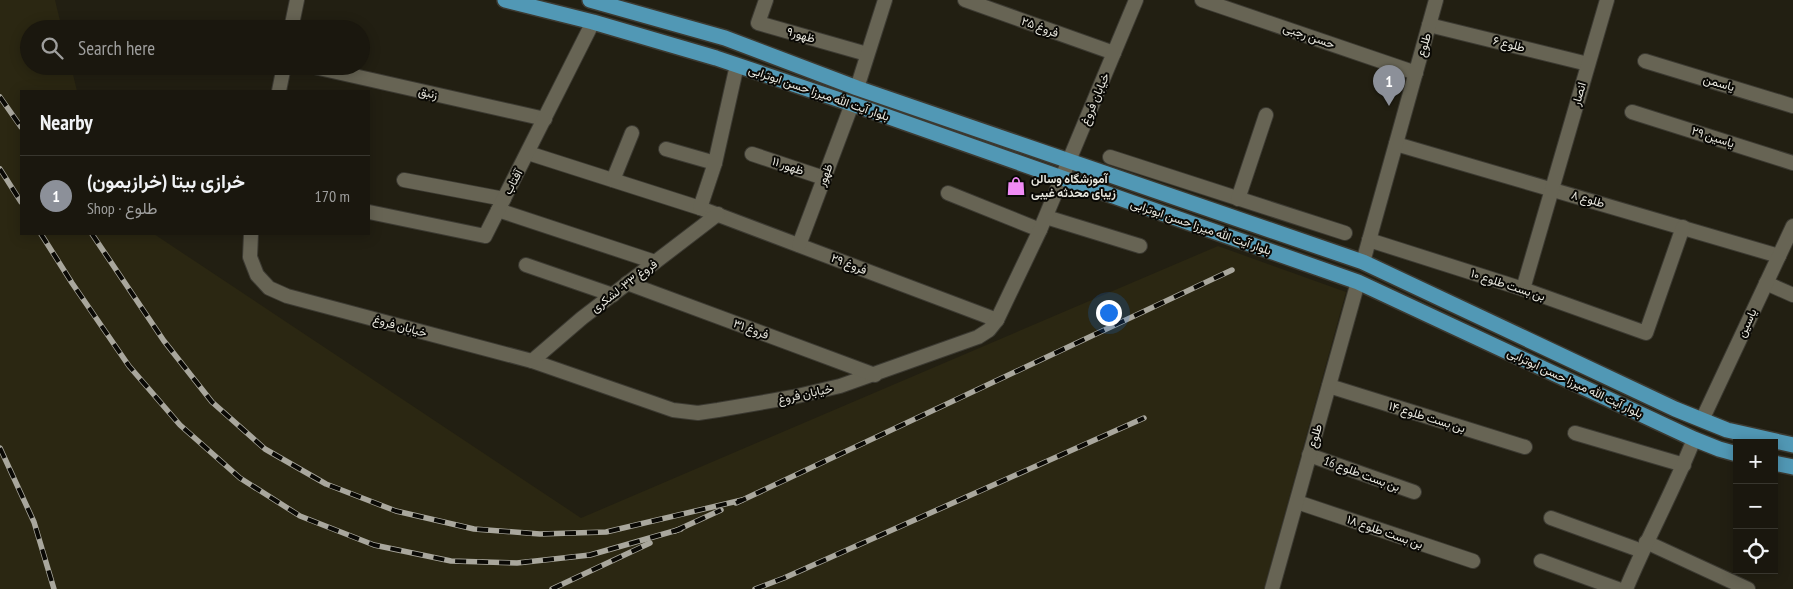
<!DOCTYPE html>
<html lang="en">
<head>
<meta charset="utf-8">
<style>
  body { margin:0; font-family:"PT Sans Narrow",Vazirmatn,sans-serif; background:#232017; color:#f1f3f6 }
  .controls { position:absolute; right:15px; bottom:15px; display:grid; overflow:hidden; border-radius:0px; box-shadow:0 2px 12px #0003 }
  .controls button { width:45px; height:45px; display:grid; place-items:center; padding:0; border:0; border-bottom:1px solid #38362e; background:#1a170e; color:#f1f3f6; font:25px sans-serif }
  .you { position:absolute; left:1108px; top:312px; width:18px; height:18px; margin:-12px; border:4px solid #fff; border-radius:50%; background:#1a73e8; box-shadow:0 0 0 8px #1a73e833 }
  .badge { display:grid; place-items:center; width:32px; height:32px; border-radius:50%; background:#8c9099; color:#fff; font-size:16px; font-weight:700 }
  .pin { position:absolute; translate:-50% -41px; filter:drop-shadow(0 1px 2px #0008) }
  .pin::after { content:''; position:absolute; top:26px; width:18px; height:15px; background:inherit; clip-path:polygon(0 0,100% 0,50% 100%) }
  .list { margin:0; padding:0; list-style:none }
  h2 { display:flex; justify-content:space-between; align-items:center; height:65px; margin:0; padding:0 20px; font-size:21px }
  h2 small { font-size:16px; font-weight:400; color:#9f9f9e }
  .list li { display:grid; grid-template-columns:32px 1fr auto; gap:15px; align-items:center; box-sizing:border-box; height:80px; padding:0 20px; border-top:1px solid #38362e }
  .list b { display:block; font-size:19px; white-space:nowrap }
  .list p { margin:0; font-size:16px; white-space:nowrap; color:#9f9f9e }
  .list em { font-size:16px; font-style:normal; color:#9f9f9e }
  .icon { flex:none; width:28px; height:28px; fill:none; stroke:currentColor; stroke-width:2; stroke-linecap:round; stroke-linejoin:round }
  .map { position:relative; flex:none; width:1793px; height:589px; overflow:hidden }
  .search { position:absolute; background:#1a170e; box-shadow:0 2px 12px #0003; left:20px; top:20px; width:350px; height:55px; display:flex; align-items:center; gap:12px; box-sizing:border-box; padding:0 18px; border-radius:28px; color:#9f9f9e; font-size:19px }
  .panel { position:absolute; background:#1a170e; box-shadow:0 2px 12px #0003; left:20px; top:90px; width:350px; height:145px; border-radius:0px }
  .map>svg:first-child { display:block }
</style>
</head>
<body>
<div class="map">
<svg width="1793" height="589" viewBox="0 0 1793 589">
  <rect width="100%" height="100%" fill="#221f12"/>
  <path fill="#2b2712" d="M0,0H55L62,29H29V66H71L77,91H21V234H154L581,518L1218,246L1346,292L1264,589H0Z"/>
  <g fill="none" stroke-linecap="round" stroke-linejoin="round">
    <g stroke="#3c3a32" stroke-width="16">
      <g id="minor">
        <path d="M766,0L758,23L867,54"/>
        <path d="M965,0L1114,53"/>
        <path d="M1202,0L1416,73"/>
        <path d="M1429,25L1588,64"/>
        <path d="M291,29L297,0"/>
        <path d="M1645,61L1793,106"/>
        <path d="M310,66L545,119"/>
        <path d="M857,88L885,0"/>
        <path d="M279,91L284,66"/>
        <path d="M1632,112L1793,163"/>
        <path d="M1396,144L1779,256"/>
        <path d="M666,149L715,163"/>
        <path d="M528,153L700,208L997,320"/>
        <path d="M752,154L824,178"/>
        <path d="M1110,157L1345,233"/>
        <path d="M404,180L504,199"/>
        <path d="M613,180L632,133"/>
        <path d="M948,193L1040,230"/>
        <path d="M1238,199L1266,115"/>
        <path d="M700,208L715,163L737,65"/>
        <path d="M498,210L655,262"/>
        <path d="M369,212L485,236L593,22"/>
        <path d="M1046,217L1140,246"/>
        <path d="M251,234L250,257L257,275L269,288L287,296L532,361L673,410L698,413L718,410L793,397L840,386L978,337L989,330L997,320L1040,230L1136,0"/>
        <path d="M1369,240L1523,289L1646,333L1683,227"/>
        <path d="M799,245L852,104"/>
        <path d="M1363,262L1436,0"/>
        <path d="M526,265L613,295"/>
        <path d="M627,283L875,375"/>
        <path d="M1766,283L1793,295"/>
        <path d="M1523,289L1607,0"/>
        <path d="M532,361L582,318L718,214"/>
        <path d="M1329,386L1525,447"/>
        <path d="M1702,420L1793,226"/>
        <path d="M1575,433L1684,465"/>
        <path d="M1309,455L1414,492"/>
        <path d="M1297,502L1473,561"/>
        <path d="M1551,518L1642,551"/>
        <path d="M1646,542L1748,589"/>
        <path d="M1541,561L1618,589"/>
        <path d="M1272,589L1358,282"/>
        <path d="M1626,589C1647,538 1674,490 1694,439"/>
      </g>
    </g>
    <g stroke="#3c3a32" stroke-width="18">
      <g id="major">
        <path d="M505,0L593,22L716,58L852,104L1358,282L1694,439L1719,449L1737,454"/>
        <path d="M590,0L725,38L857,88L1363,262L1675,409L1727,430L1793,445"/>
        <path d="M1774,463L1793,467"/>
      </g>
    </g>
    <use href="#minor" stroke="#676454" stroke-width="14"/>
    <use href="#major" stroke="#5198b5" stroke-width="15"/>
    <g stroke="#a9a79d" stroke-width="5.5">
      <g id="rail">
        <path d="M0,97L21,127"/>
        <path d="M0,169L21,202"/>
        <path d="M41,234L72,283L129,366L180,425L240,478L300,516L374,545L451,561L517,563L590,555L681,529"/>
        <path d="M92,234L164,341L212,402L265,449L326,484L396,511L474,529L540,534L606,532L742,500"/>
        <path d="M0,448L34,522L54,589"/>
        <path d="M736,503L1232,270"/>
        <path d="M675,531L721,510"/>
        <path d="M552,589L650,543"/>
        <path d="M755,589L784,578L1144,418"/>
      </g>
    </g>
    <use href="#rail" stroke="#0a0905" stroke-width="4" stroke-dasharray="11" stroke-linecap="butt"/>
  </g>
  <defs>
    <g id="shop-bare" transform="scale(1.5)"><path d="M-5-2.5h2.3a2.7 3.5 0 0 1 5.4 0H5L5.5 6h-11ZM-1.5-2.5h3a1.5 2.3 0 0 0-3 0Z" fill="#f08bf5" stroke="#0a0905" stroke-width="2.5" paint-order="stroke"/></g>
  </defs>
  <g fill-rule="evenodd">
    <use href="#shop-bare" x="1016" y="186"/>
  </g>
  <g text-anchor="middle" stroke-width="4" stroke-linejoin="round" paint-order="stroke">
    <g font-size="12" fill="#e8e7de" stroke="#0a0905">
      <text transform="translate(1040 27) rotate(20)" y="4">فروغ ۲۵</text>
      <text transform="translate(801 35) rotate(16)" y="4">ظهور۹</text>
      <text transform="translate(1309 36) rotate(19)" y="4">حسن رجبی</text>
      <text transform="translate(1509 44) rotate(14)" y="4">طلوع ۶</text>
      <text transform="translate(1424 45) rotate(-74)" y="4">طلوع</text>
      <text transform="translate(1719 83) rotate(16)" y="4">یاسمن</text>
      <text transform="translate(428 93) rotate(13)" y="4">زنبق</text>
      <text transform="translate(819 93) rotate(19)" y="4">بلوار آیت الله میرزا حسن ابوترابی</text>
      <text transform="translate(1579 94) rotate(-74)" y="4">انصار</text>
      <text transform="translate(1095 99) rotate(-67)" y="4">خیابان فروغ</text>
      <text transform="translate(1713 137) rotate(18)" y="4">یاسین ۲۹</text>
      <text transform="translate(788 166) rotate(19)" y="4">ظهور ۱۱</text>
      <text transform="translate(825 175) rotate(-69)" y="4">ظهور</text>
      <text transform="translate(513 182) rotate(-62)" y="4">آفتاب</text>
      <text transform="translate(1588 199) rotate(16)" y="4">طلوع ۸</text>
      <text transform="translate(1201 227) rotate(19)" y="4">بلوار آیت الله میرزا حسن ابوترابی</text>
      <text transform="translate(849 264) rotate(21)" y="4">فروغ ۲۹</text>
      <text transform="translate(1508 285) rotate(18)" y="4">بن بست طلوع ۱۰</text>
      <text transform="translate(624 286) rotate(-37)" y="4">فروغ ۳۳- لشکری</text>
      <text transform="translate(1747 323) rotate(-65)" y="4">یاسین</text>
      <text transform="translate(400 326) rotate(15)" y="4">خیابان فروغ</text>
      <text transform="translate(751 329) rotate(20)" y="4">فروغ ۳۱</text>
      <text transform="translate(1575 383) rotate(25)" y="4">بلوار آیت الله میرزا حسن ابوترابی</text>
      <text transform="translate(805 394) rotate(-12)" y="4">خیابان فروغ</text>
      <text transform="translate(1427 417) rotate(17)" y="4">بن بست طلوع ۱۴</text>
      <text transform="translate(1315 436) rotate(-74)" y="4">طلوع</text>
      <text transform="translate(1362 474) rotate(20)" y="4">بن بست طلوع 16</text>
      <text transform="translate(1385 532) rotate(19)" y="4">بن بست طلوع ۱۸</text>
    </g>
    <g font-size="12" font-weight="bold" fill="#e8e7de" stroke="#0a0905" text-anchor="start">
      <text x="1031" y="183">آموزشگاه وسالن<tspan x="1031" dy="14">زیبای محدثه غیبی</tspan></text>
    </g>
  </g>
</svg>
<div class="controls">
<button>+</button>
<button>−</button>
<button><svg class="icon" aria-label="locate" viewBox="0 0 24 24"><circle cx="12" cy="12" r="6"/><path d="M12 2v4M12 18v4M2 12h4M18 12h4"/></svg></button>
</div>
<div class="you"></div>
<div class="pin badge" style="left:1389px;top:106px">1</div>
<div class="search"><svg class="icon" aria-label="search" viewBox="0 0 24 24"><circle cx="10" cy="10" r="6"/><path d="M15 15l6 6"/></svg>Search here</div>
<section class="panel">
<h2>Nearby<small></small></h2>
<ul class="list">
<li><span class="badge">1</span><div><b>خرازی بیتا (خرازیمون)</b><p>Shop · طلوع</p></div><em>170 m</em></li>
</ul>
</section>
</div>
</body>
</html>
